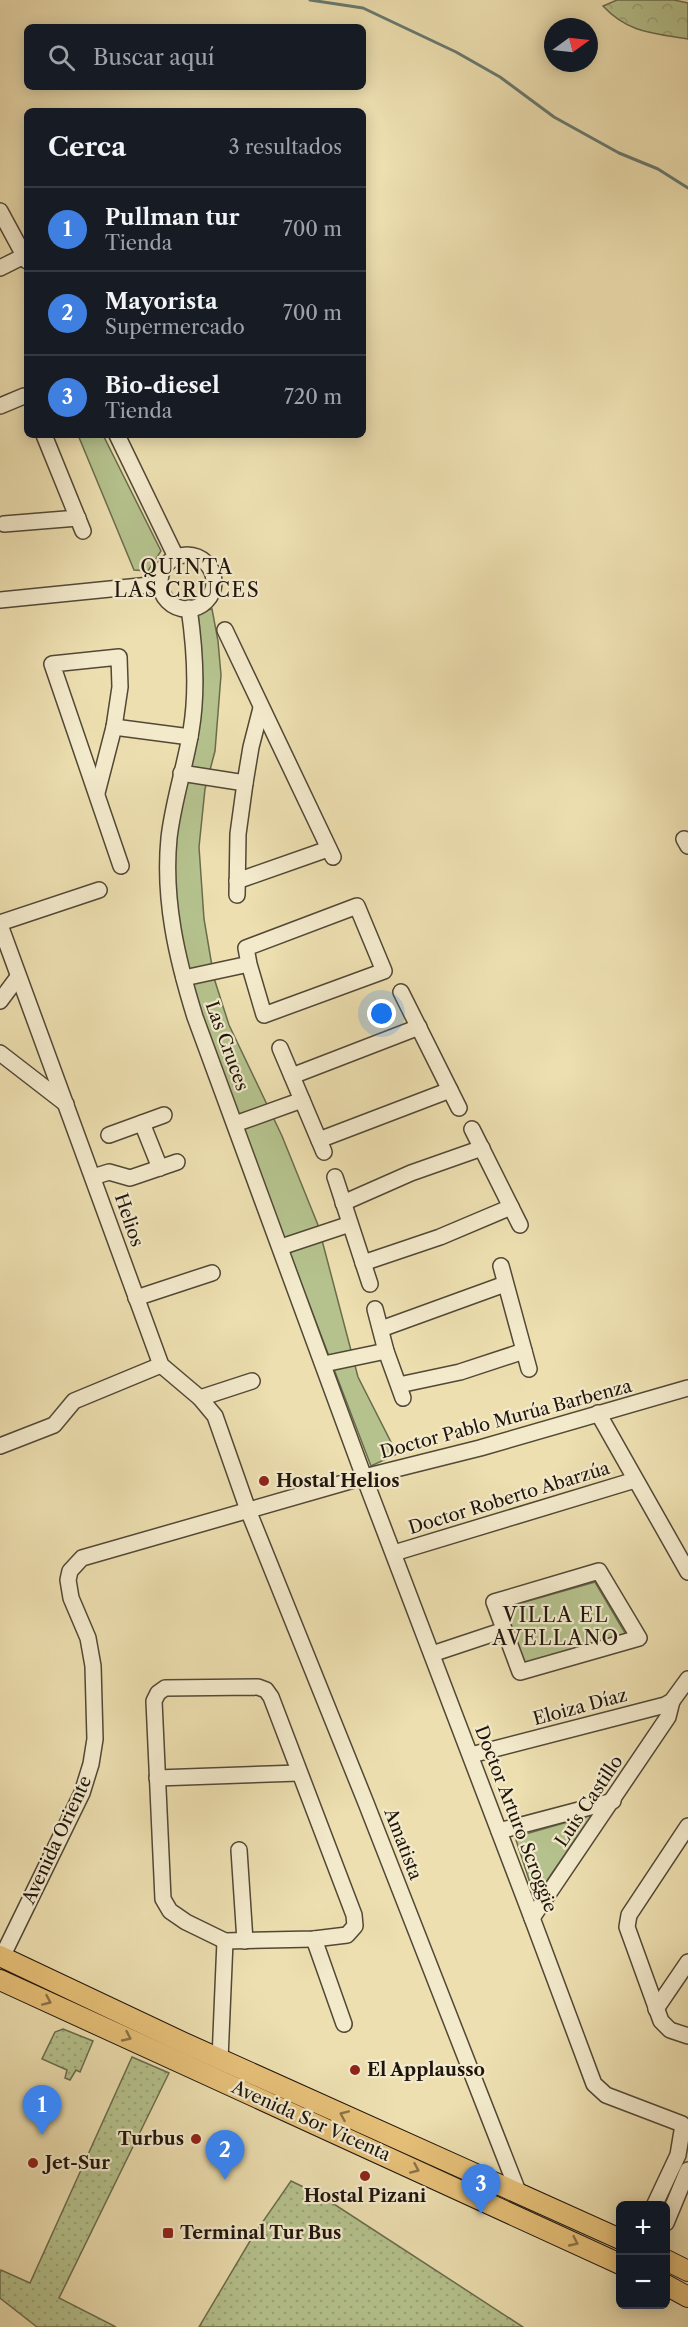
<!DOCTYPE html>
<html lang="es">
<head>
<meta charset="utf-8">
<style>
  body { margin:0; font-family:"Libre Caslon Text",serif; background:#20242c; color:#f1f3f6 }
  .controls { position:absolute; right:18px; bottom:18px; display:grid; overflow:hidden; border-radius:9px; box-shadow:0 3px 15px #0003 }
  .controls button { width:54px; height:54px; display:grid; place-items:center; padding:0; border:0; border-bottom:2px solid #363941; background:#171b24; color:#f1f3f6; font:30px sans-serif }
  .compass { position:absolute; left:544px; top:18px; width:54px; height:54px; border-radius:50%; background:#171b24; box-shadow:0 3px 15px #0003; rotate:75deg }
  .you { position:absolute; left:382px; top:1014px; width:21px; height:21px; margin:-15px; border:4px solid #fff; border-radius:50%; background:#1a73e8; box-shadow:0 0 0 9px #1a73e833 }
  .badge { display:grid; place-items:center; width:39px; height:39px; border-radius:50%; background:#c59692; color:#fff; font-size:20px; font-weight:700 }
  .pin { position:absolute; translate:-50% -50px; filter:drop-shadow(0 2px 3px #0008) }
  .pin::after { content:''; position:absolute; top:32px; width:21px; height:18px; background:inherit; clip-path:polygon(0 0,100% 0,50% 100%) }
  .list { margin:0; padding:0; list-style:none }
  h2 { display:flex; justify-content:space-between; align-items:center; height:78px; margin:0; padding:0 24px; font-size:26px }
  h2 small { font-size:20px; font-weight:400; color:#9ea1a6 }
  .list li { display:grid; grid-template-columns:39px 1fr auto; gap:18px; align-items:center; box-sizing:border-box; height:84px; padding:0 24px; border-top:2px solid #363941 }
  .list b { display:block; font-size:22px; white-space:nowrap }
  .list p { margin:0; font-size:20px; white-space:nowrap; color:#9ea1a6 }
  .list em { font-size:20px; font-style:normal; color:#9ea1a6 }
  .icon { flex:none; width:33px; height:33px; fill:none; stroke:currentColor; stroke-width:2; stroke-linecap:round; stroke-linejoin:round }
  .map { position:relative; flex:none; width:688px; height:2327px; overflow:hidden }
  .search { position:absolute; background:#171b24; box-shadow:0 3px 15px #0003; left:24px; top:24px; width:342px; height:66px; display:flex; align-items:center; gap:15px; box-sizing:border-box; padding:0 21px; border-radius:9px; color:#9ea1a6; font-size:22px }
  .panel { position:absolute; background:#171b24; box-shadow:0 3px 15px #0003; left:24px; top:108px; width:342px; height:330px; border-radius:9px }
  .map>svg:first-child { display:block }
</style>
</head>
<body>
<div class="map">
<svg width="688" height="2327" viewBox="0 0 688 2327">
  <defs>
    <pattern id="grass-dots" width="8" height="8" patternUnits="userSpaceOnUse" patternTransform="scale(1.5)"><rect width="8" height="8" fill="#b5c28d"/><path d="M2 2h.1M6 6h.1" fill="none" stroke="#9ba678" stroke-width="1.8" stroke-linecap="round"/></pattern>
    <pattern id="forest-crowns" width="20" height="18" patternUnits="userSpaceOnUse" patternTransform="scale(1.5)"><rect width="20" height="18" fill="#b5c28d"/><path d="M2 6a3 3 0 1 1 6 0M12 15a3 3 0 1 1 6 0" fill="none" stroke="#9ba678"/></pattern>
  </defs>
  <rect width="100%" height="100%" fill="#eddfb0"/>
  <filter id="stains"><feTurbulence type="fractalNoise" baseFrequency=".00333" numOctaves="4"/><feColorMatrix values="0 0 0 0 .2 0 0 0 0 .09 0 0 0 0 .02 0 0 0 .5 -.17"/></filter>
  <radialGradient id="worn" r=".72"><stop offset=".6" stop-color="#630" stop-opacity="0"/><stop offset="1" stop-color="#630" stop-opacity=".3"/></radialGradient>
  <g fill="url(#grass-dots)" stroke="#6a6c4e" stroke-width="1.5">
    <path d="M63,2029L93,2041L80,2072L76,2070L70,2080L65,2078L67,2070L42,2059L55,2032Z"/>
    <path d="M132,2057L169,2073L59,2298L116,2327H37L0,2298V2273L1,2270L30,2283Z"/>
    <path d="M291,2181L320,2195L523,2327H199L253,2236Z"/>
  </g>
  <path fill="url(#forest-crowns)" stroke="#6a6c4e" stroke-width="1.5" d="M617,0H674L688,3V39C653,33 628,33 603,6Z"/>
  <g fill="#b5c28d" stroke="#6a6c4e" stroke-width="1.5">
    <path d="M78,435H103L161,551L148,571L134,570Z"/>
    <path d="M212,609L218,641L221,675L215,751L205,789L199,847L204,919L214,978L229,1025L282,1136L318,1225L358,1377L397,1454L371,1466L207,1037L181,956L172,865L180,803L200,713L203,681L198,612Z"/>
    <path d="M595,1582L628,1638L522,1668L500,1609Z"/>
    <path d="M592,1815L535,1898L515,1837Z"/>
  </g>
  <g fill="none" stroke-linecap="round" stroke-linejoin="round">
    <path stroke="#68796f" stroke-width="3" d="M310,0L363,8L456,52L500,77L554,117L619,153L658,169L688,188"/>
    <g stroke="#524836" stroke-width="18">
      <g id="minor">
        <path d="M0,211L27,261"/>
        <path d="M0,268L24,256"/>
        <path d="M0,406L24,396"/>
        <path d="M44,435L83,531"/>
        <path d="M117,435L176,557"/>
        <path d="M4,524L78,518"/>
        <circle cx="187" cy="582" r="27"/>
        <path d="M0,600L160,584"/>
        <path d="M189,608C195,649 198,690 191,731C185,767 173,802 169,838C163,900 177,959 195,1017L364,1477L532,1918L594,2084L606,2095L682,2124"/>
        <path d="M225,630L333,857"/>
        <path d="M181,773L245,783L238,834L237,895"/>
        <path d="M245,783L251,747L261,708"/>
        <path d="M97,793L114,727"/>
        <path d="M684,839L688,846"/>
        <path d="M121,866L52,664L119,657L120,687L114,727L190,737"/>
        <path d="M237,881L328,849"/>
        <path d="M0,923L99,890"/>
        <path d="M0,925L161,1365L200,1398L215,1416L248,1510L366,1803L519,2194"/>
        <path d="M184,978L249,964L264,1015L384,971L357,906L246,948L249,964"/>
        <path d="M401,992L459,1108"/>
        <path d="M0,1001L18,977"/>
        <path d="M280,1048L324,1152"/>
        <path d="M0,1053L66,1104"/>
        <path d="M292,1076L419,1027"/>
        <path d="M142,1123L160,1168"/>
        <path d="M235,1124L302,1100"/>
        <path d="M472,1129L520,1225"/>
        <path d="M109,1135L164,1115"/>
        <path d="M319,1140L450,1090"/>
        <path d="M93,1177L109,1172L130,1178L177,1162"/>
        <path d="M335,1177L370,1284"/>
        <path d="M343,1203L411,1173L482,1148"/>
        <path d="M281,1247L350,1224"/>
        <path d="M363,1263L440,1237L511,1207"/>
        <path d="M501,1266L529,1369"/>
        <path d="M136,1298L212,1273"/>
        <path d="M375,1309L386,1351L403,1398"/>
        <path d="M381,1329L505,1284"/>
        <path d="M324,1364L386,1351"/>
        <path d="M399,1385L460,1372L524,1351"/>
        <path d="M200,1398L252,1381"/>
        <path d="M598,1413L688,1572"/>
        <path d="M0,1446L54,1425L74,1401L161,1365"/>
        <path d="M394,1553L635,1480"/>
        <path d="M599,1571L639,1638L520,1672L494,1602Z"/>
        <path d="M432,1654L504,1630"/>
        <path d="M258,1687L266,1690L271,1697L354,1915L355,1926L347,1935L314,1939L225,1941L186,1922L170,1911L163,1899L154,1701L158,1693L165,1688Z"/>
        <path d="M471,1755L665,1705L672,1701L688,1679"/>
        <path d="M157,1778L299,1773"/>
        <path d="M688,1826L629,1915L627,1927L661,2021L670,2030L688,2036"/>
        <path d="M499,1831L613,1801"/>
        <path d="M239,1850L245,1941"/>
        <path d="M532,1918L668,1717L672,1701"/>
        <path d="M314,1939L344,2024"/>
        <path d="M2,1957L82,1793L91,1764L95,1739L93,1666L88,1638L71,1598L68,1580L70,1571L82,1558L364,1477L480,1448L688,1388"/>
        <path d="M656,2009L688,1962"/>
        <path d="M220,2059L225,1941"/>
        <path d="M654,2206L678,2155L682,2131"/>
        <path d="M666,2223L688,2170"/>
      </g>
    </g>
    <g stroke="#1f150e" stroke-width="22">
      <g id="major">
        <path d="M0,1956L182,2042L620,2239"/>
        <path d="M0,1980L620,2264"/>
        <path d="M666,2260L688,2271"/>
        <path d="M666,2285L688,2297"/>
      </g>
    </g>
    <use href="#minor" stroke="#f3eacc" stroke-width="15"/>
    <use href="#major" stroke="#e6c078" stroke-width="20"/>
  </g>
  <defs><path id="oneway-chevron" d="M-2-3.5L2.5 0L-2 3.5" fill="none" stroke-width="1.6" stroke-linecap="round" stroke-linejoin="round" transform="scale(1.5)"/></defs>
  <g stroke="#8c7348">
    <use href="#oneway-chevron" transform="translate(47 2001) rotate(24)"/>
    <use href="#oneway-chevron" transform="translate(127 2037) rotate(25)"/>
    <use href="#oneway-chevron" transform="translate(344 2115) rotate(-156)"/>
    <use href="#oneway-chevron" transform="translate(415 2169) rotate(24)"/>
    <use href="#oneway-chevron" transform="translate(574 2242) rotate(25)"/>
  </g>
  <g fill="#8f2418" stroke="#f3eacc" stroke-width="2">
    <circle cx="264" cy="1481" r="6"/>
    <circle cx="355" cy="2070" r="6"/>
    <circle cx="196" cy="2139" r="6"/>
    <circle cx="33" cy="2163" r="6"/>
    <circle cx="365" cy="2176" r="6"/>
    <rect x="162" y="2227" width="12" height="12" rx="3"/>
  </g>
  <g text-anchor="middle" stroke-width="4.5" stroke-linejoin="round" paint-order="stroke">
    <g font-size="18" fill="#1f150e" stroke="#f3eacc">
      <text transform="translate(227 1046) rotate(70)" y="6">Las Cruces</text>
      <text transform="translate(129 1220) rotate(71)" y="6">Helios</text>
      <text transform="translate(506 1419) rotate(-15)" y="6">Doctor Pablo Murúa Barbenza</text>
      <text transform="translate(509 1498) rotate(-17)" y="6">Doctor Roberto Abarzúa</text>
      <text transform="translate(580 1707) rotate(-15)" y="6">Eloiza Díaz</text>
      <text transform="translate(589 1801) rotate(-56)" y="6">Luis Castillo</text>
      <text transform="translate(516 1819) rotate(69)" y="6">Doctor Arturo Scroggie</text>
      <text transform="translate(57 1840) rotate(-65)" y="6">Avenida Oriente</text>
      <text transform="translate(403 1844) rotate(69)" y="6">Amatista</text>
      <text transform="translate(311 2121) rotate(24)" y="6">Avenida Sor Vicenta</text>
    </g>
    <g font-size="18" font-weight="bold" fill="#1f150e" stroke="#f3eacc" text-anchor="start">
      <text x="276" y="1487">Hostal Helios</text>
      <text x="367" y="2076">El Applausso</text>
      <text x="184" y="2145" text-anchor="end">Turbus</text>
      <text x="45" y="2169">Jet-Sur</text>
      <text x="365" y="2202" text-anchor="middle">Hostal Pizani</text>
      <text x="180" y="2239">Terminal Tur Bus</text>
    </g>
    <g font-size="20" letter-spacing="1.5" fill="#1f150e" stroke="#f3eacc">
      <text x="187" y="574">QUINTA<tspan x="187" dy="23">LAS CRUCES</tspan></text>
      <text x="556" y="1622">VILLA EL<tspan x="556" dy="23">AVELLANO</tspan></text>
    </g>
  </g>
  <rect width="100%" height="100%" filter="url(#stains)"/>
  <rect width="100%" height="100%" fill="url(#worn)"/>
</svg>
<div class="controls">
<button>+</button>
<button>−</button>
</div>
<svg class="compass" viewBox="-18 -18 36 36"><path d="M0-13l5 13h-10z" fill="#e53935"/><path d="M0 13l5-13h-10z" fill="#9ea1a6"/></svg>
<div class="you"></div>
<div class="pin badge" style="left:42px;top:2135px;background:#3f7fe0">1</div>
<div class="pin badge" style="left:225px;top:2180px;background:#3f7fe0">2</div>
<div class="pin badge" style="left:481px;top:2214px;background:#3f7fe0">3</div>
<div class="search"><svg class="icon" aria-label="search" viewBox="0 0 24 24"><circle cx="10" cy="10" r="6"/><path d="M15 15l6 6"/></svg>Buscar aquí</div>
<section class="panel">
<h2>Cerca<small>3 resultados</small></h2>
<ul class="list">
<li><span class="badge" style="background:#3f7fe0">1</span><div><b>Pullman tur</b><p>Tienda</p></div><em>700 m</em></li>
<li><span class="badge" style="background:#3f7fe0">2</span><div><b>Mayorista</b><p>Supermercado</p></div><em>700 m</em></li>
<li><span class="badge" style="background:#3f7fe0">3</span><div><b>Bio-diesel</b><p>Tienda</p></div><em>720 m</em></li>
</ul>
</section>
</div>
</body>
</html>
